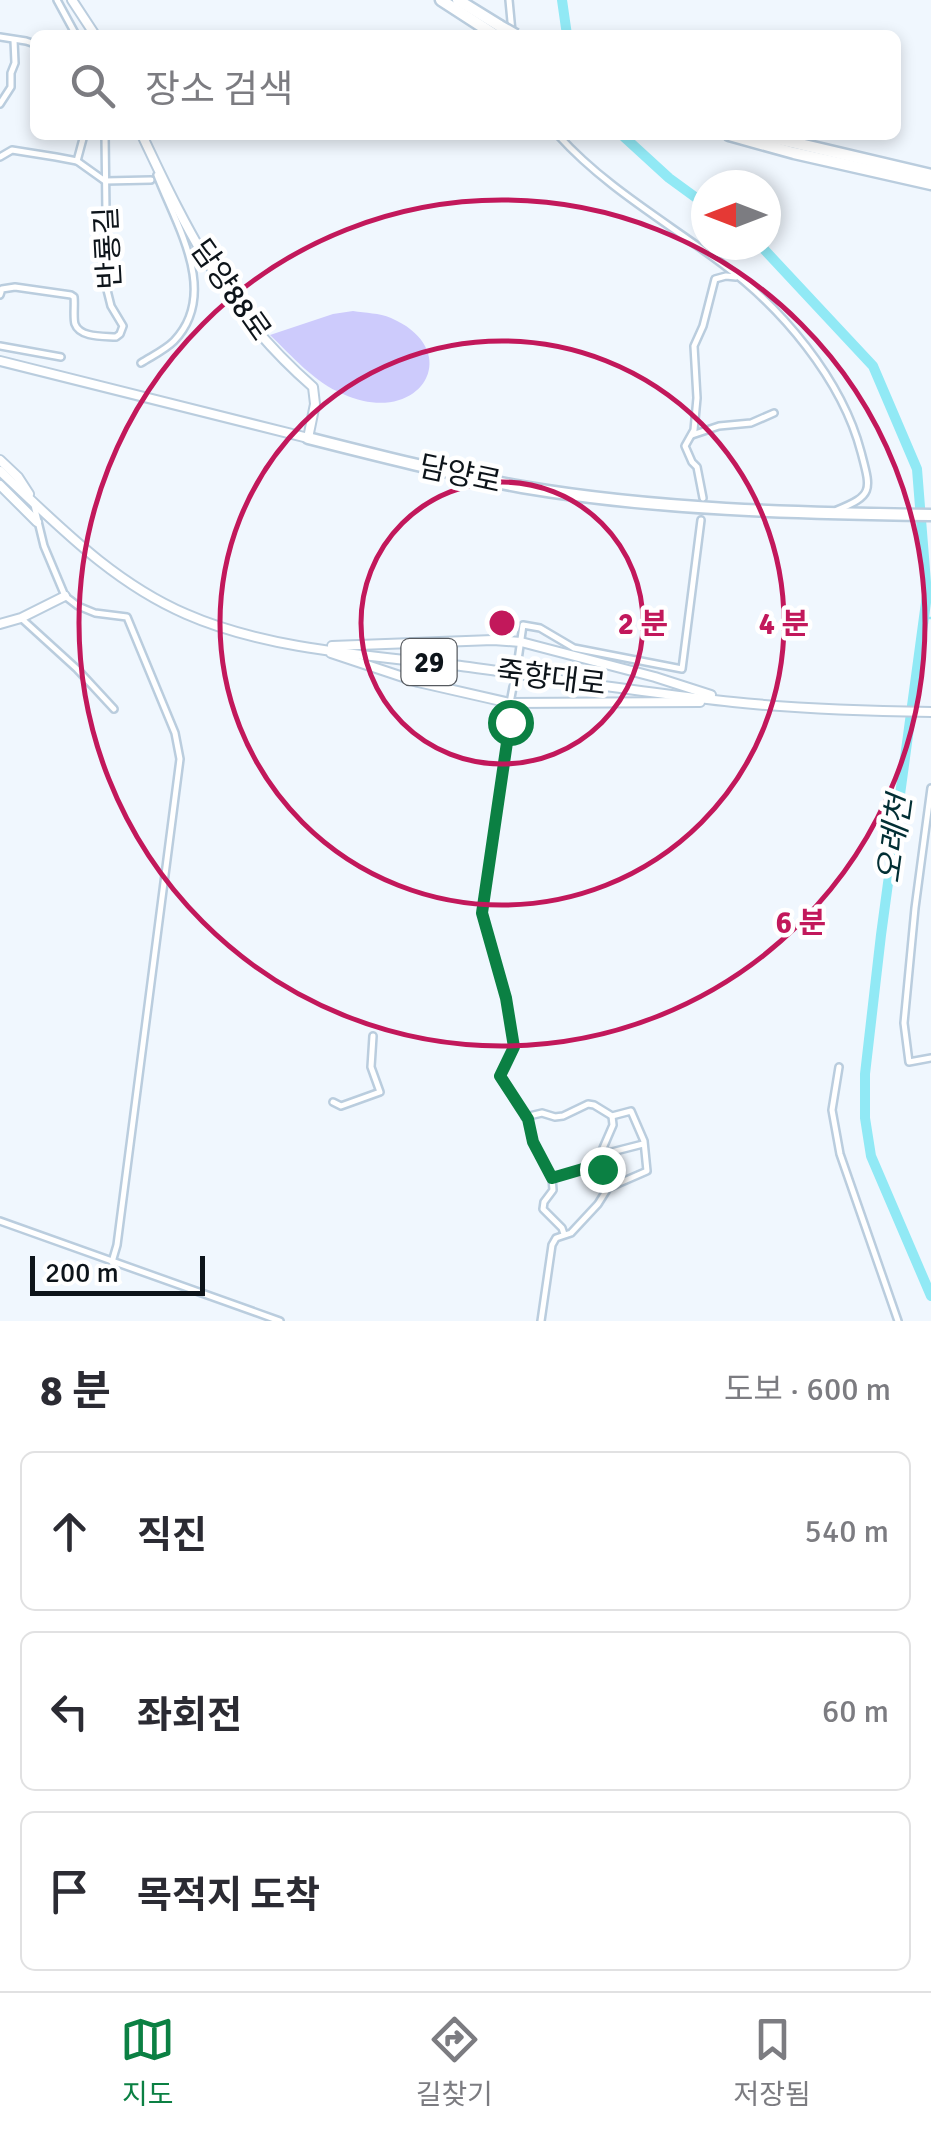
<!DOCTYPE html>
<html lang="ko">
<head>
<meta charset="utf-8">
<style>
  body { margin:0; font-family:Signika,"Noto Sans KR",sans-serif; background:#f7f7f7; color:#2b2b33 }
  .compass { position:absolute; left:691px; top:170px; width:90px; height:90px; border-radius:50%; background:#fff; box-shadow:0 5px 15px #0003; rotate:270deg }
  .scale { position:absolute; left:30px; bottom:25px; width:175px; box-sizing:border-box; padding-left:10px; border:5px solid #0d141a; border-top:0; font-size:28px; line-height:35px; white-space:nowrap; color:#0d141a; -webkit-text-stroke:8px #fff; paint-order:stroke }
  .stop { position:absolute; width:30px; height:30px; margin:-22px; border:8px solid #0b8043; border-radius:50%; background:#fff }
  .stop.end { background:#0b8043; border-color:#fff; box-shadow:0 2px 10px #0008 }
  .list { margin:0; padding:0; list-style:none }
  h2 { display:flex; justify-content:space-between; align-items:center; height:130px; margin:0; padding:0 40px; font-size:42px }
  h2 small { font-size:32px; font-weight:400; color:#7c7c81 }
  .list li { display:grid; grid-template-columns:65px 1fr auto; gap:30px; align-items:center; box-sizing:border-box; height:160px; margin:0 20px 20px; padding:0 20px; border:2px solid #e1e1e2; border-radius:15px }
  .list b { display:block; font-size:38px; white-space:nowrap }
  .list em { font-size:32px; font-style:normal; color:#7c7c81 }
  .icon { flex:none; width:55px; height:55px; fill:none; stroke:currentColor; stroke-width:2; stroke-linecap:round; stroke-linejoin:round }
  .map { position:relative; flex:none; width:931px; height:1321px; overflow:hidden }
  .search { position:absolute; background:#fff; box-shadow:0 5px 15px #0003; left:30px; right:30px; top:30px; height:110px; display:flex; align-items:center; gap:25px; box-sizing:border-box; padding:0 35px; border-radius:15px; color:#7c7c81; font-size:38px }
  .sheet { height:670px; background:#fff }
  nav { display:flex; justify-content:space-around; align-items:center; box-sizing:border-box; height:140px; border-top:2px solid #e1e1e2; background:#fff; font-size:28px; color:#7c7c81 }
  nav a { display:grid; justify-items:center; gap:5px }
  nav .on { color:#0b8043 }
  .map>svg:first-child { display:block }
</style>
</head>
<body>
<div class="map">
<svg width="931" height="1321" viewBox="0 0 931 1321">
  <rect width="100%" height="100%" fill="#f0f7fe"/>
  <path fill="#cdcbfc" d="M353,311C366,313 379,313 391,318C467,351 420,429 343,394C314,382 292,356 270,335L333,314Z"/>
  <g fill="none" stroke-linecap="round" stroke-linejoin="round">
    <path stroke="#91e9f5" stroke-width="2.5" d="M924,618H931"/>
    <g stroke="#91e9f5" stroke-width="10">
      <path d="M562,0L567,35"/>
      <path d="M622,135L669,178L706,205"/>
      <path d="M760,245L873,366L917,469L927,595L881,935L865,1074V1118L871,1156L931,1296"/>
    </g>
    <path stroke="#ced5dc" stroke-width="5" stroke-dasharray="5 2.5" stroke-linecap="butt" d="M513,687L518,660"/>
    <g stroke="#bacdde" stroke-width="10">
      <g id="street">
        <path d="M57,0L76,35"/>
        <path d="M509,0L512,32"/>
        <path d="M0,37L26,41L35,44"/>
        <path d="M0,104L11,87V73L15,63L14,40"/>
        <path d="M558,135C605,187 665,221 721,263C781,307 842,379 861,452C871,490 874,495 837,510"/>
        <path d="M0,157L12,150L56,157L77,161L105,181L151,180"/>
        <path d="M77,161L84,135"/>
        <path d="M0,295L2,289L15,287L71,295L74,297C75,304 73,318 75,324C80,338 104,336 116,337L120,334L123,326L111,306L107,290L105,135"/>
        <path d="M0,346L61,357"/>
        <path d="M141,363C152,356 165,350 174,341C220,293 176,225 157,175"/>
        <path d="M692,435L719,426L751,423L774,413"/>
        <path d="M703,498L697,467L692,462L685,446L694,430L697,398L694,346L703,326L715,279L726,276L736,277"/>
        <path d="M34,505L44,546L65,596L78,606L95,613L127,617L175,733L180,759L117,1245L112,1262"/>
        <path d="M21,618L77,669L114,709"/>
        <path d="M518,660L523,625L540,628L574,648L682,669L701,520"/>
        <path d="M513,687L510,703V722L482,913L506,998L514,1047L500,1077L528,1119L533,1142L552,1178L553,1190L544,1202L543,1209L562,1228L564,1234"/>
        <path d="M931,788L915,908L904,1023L909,1062L931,1058"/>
        <path d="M839,1067L832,1110L840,1154L898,1321"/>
        <path d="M333,1102L341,1106L380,1092L371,1067L373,1036"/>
        <path d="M525,1117L542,1113L555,1117L563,1116L588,1104L594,1105L612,1116L631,1111L644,1141L647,1171L608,1188L598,1204L571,1233L556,1238L552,1245L541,1321"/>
        <path d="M600,1155L643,1144"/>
        <path d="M552,1178L601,1164"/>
        <path d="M608,1188L600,1155L613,1125L612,1116"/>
        <path d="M0,1221L280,1321"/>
      </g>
    </g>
    <g stroke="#bacdde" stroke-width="12">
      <g id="secondary">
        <path d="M72,0L95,35"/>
        <path d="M0,361L308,438L315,404L313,387C227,312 190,237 142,135"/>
        <path d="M0,485L37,522"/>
        <path d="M0,624L21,618L65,596"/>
      </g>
    </g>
    <g stroke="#bacdde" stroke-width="12">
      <g id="primary">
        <path d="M0,460L18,477L29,494"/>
        <path d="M0,471C58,525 112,582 186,614C270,651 378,656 469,667C557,679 645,693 733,702C799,709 865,711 931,712"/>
        <path d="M332,646L493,640L521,642L655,677L711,695"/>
        <path d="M331,653L418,682L510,703L700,702"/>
      </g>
    </g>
    <g stroke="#bacdde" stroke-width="15">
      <g id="highway">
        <path d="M441,0L495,35"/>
        <path d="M458,0L500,26"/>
        <path d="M729,135L794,153L931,184"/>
        <path d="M762,135L931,175"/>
        <path d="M308,438C379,456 450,474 522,487C657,510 795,513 931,515"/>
      </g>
    </g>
    <use href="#street" stroke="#fff" stroke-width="5"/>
    <use href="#secondary" stroke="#fff" stroke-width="8"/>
    <use href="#primary" stroke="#fff" stroke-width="8"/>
    <use href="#highway" stroke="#fff" stroke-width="10"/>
    <g stroke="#bacdde" stroke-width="15" stroke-linecap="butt">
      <path id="highway-bridge" d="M500,26L516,35"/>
    </g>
    <use href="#highway-bridge" stroke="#fff" stroke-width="10"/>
  </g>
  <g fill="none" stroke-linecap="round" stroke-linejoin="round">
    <path stroke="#0b8043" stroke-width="12" d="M510,722L482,913L506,998L514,1047L500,1076L528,1119L533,1142L552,1178L600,1164L602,1169"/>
  </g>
  <g fill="none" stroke="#c2185b" stroke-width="5">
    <circle cx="502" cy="623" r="141"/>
    <circle cx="502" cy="623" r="282"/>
    <circle cx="502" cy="623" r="423"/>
  </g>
  <g text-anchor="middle" stroke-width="9" stroke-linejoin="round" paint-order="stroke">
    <rect fill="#fff" stroke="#565a5f" stroke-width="2.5" x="401.5" y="639" width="55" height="46" rx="8"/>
    <g font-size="28" font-weight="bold" fill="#0d141a">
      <text x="429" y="672">29</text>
    </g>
    <g font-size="30" fill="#0d141a" stroke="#fff">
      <text transform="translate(108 248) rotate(-93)" y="10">반룡길</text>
      <text transform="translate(231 290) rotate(55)" y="10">담양88로</text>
      <text transform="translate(460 474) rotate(12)" y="10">담양로</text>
      <text transform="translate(551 678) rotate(7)" y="10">죽향대로</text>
    </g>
    <g font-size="32" font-style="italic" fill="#022f34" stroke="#fff">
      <text transform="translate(894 839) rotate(-82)" y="11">오례천</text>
    </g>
  </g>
  <circle cx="502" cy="623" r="15" fill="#c2185b" stroke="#fff" stroke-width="5"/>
  <g font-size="30" text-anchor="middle" font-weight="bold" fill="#c2185b" stroke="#fff" stroke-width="9" stroke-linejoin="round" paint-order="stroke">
    <text x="643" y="634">2 분</text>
    <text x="784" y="634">4 분</text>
    <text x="801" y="933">6 분</text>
  </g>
</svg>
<svg class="compass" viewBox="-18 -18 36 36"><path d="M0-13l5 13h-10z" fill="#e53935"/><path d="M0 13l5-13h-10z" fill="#7c7c81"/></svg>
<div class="scale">200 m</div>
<div class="stop" style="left:510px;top:722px"></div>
<div class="stop end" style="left:602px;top:1169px"></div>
<div class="search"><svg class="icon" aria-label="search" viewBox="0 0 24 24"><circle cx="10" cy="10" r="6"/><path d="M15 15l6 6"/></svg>장소 검색</div>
</div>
<section class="sheet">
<h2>8 분<small>도보 · 600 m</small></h2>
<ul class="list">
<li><svg class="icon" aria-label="ahead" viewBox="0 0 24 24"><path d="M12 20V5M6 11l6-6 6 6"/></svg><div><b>직진</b></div><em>540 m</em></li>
<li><svg class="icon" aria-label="left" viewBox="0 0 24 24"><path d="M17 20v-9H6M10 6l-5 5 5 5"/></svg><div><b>좌회전</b></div><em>60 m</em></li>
<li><svg class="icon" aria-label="arrive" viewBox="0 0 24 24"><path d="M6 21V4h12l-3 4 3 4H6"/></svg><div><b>목적지 도착</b></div></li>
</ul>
</section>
<nav>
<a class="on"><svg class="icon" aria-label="map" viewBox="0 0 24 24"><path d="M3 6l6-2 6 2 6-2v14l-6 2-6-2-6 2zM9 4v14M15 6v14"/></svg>지도</a>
<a><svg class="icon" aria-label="directions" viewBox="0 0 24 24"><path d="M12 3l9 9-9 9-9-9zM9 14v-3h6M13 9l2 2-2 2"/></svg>길찾기</a>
<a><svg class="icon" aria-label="saved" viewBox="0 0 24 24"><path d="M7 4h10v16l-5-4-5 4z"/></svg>저장됨</a>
</nav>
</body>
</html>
